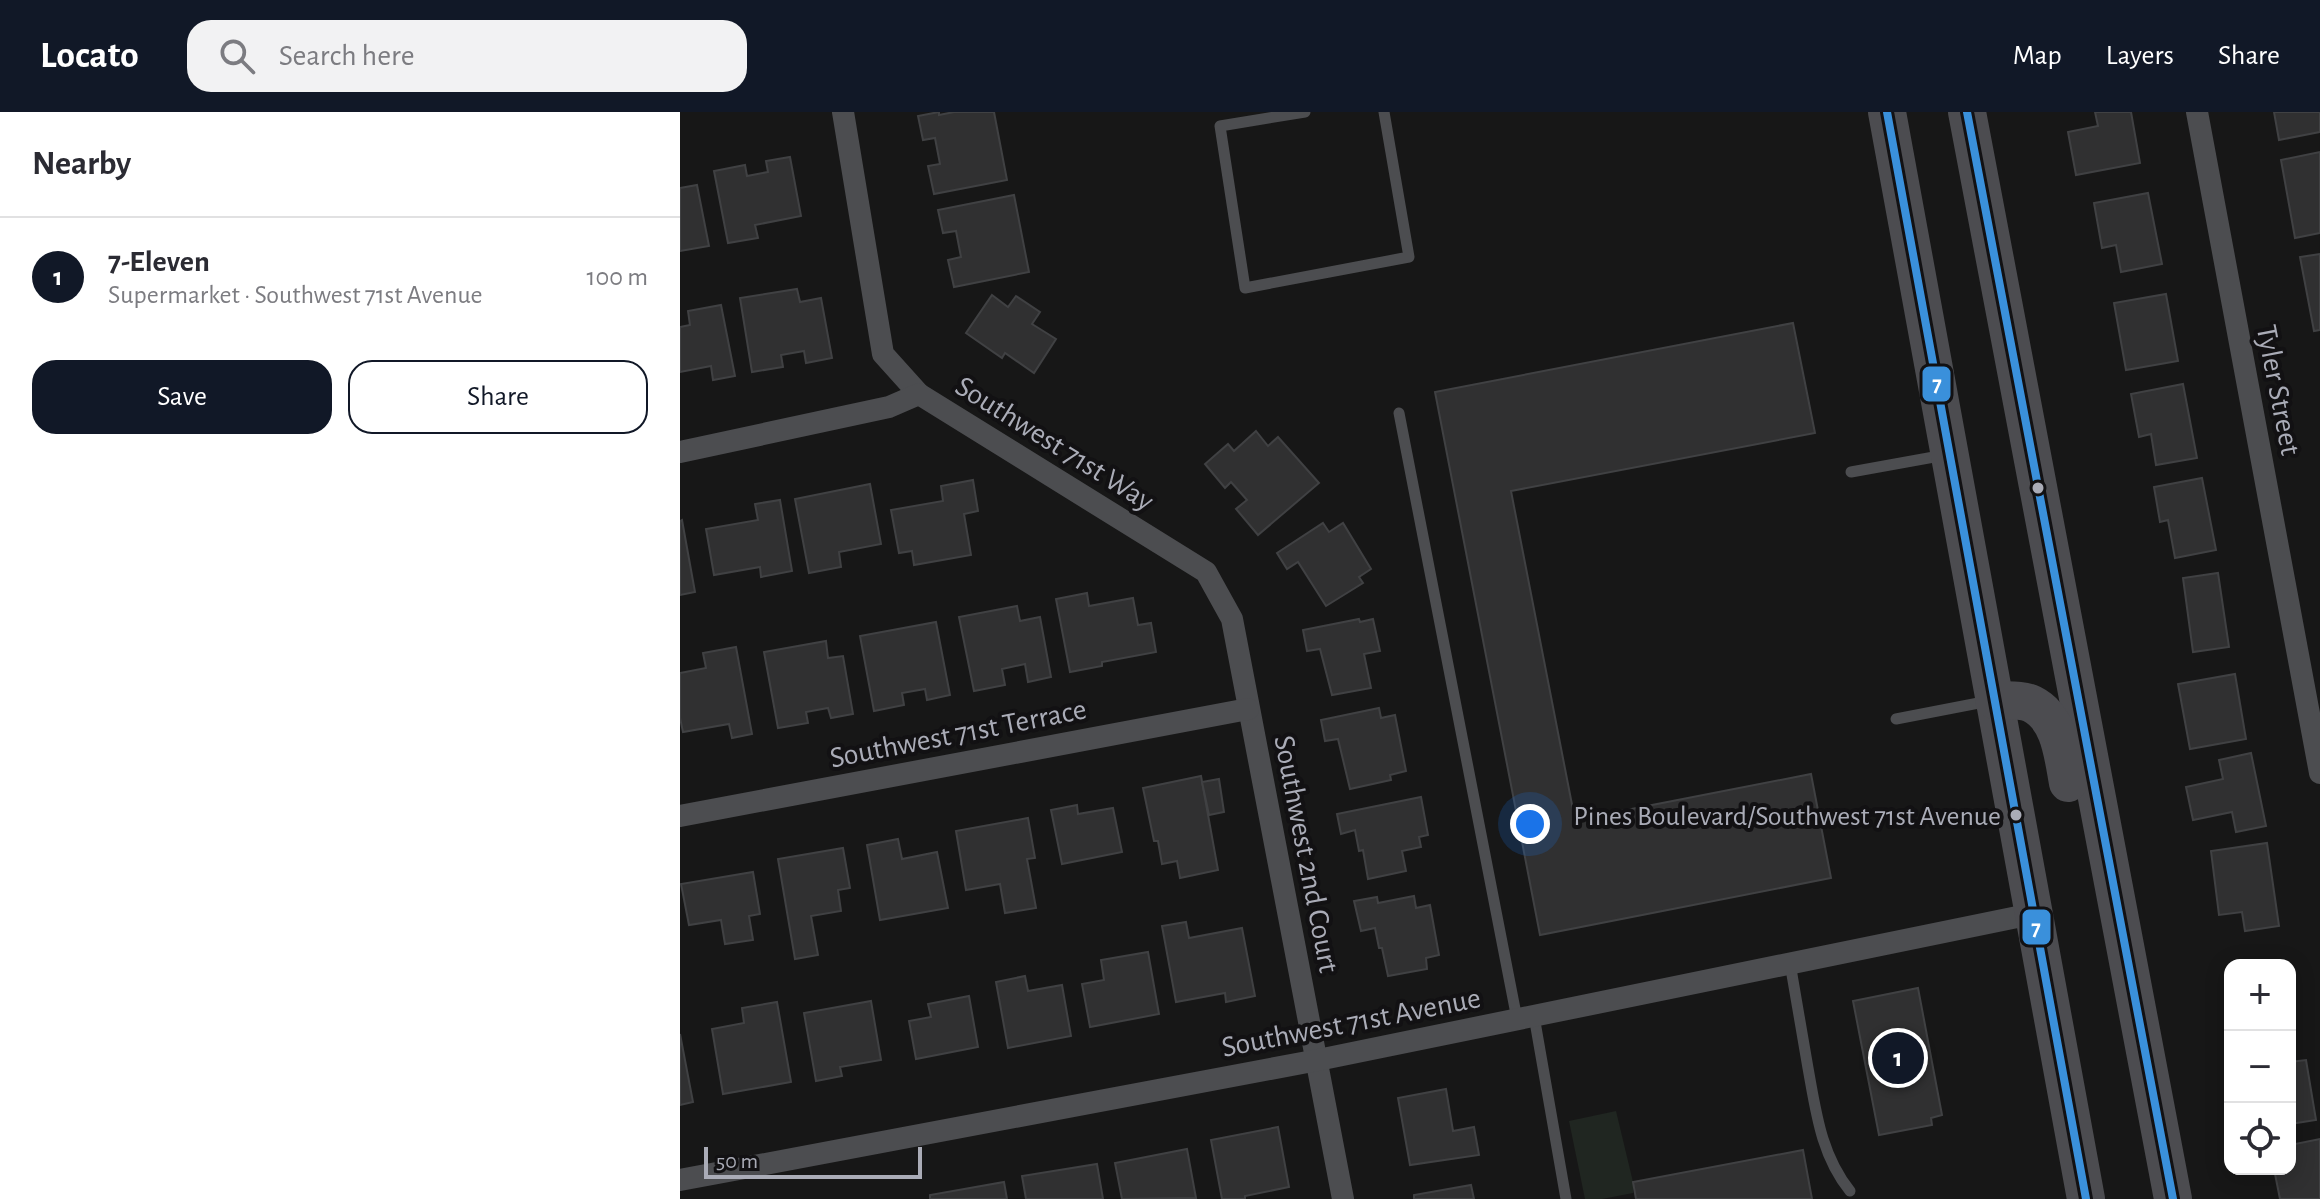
<!DOCTYPE html>
<html lang="en">
<head>
<meta charset="utf-8">
<style>
  body { margin:0; font-family:"Alegreya Sans",sans-serif; background:#f2f2f3; color:#2b2b33 }
  .controls { position:absolute; right:24px; bottom:24px; display:grid; overflow:hidden; border-radius:16px; box-shadow:0 4px 20px #0003 }
  .controls button { width:72px; height:72px; display:grid; place-items:center; padding:0; border:0; border-bottom:2px solid #e1e1e2; background:#fff; color:#2b2b33; font:40px sans-serif }
  .scale { position:absolute; left:24px; bottom:20px; width:218px; box-sizing:border-box; padding-left:8px; border:4px solid #aaacb7; border-top:0; font-size:22px; line-height:28px; white-space:nowrap; color:#aaacb7; -webkit-text-stroke:6px #121113; paint-order:stroke }
  .you { position:absolute; left:850px; top:712px; width:28px; height:28px; margin:-20px; border:6px solid #fff; border-radius:50%; background:#1a73e8; box-shadow:0 0 0 12px #1a73e833 }
  .badge { display:grid; place-items:center; width:52px; height:52px; border-radius:50%; background:#111827; color:#fff; font-size:26px; font-weight:700 }
  .pin { position:absolute; translate:-50% -50%; border:4px solid #fff; box-shadow:0 2px 8px #0006 }
  .list { margin:0; padding:0; list-style:none }
  h2 { display:flex; justify-content:space-between; align-items:center; height:104px; margin:0; padding:0 32px; font-size:34px }
  h2 small { font-size:26px; font-weight:400; color:#7c7c81 }
  .list li { display:grid; grid-template-columns:52px 1fr auto; gap:24px; align-items:center; box-sizing:border-box; height:120px; padding:0 32px; border-top:2px solid #e1e1e2 }
  .list b { display:block; font-size:30px; white-space:nowrap }
  .list p { margin:0; font-size:26px; white-space:nowrap; color:#7c7c81 }
  .list em { font-size:26px; font-style:normal; color:#7c7c81 }
  .actions { display:flex; gap:16px; padding:24px 32px }
  .actions a { flex:1; padding:18px 0; border:2px solid #111827; border-radius:24px; text-align:center; font-size:28px; color:#111827 }
  .actions .main { background:#111827; color:#fff }
  .icon { flex:none; width:44px; height:44px; fill:none; stroke:currentColor; stroke-width:2; stroke-linecap:round; stroke-linejoin:round }
  .map { position:relative; flex:none; width:1640px; height:1087px; overflow:hidden }
  header { display:flex; align-items:center; gap:48px; box-sizing:border-box; height:112px; padding:0 40px; background:#111827; color:#fff }
  header strong { font-size:38px }
  nav { display:flex; gap:44px; margin-inline-start:auto; font-size:28px }
  .search { width:560px; height:72px; background:#f2f2f3; display:flex; align-items:center; gap:20px; box-sizing:border-box; padding:0 28px; border-radius:24px; color:#7c7c81; font-size:30px }
  main { display:flex }
  aside { flex:1; background:#fff }
  .map>svg:first-child { display:block }
</style>
</head>
<body>
<header>
<strong>Locato</strong>
<div class="search"><svg class="icon" aria-label="search" viewBox="0 0 24 24"><circle cx="10" cy="10" r="6"/><path d="M15 15l6 6"/></svg>Search here</div>
<nav><a>Map</a><a>Layers</a><a>Share</a></nav>
</header>
<main>
<aside>
<h2>Nearby<small></small></h2>
<ul class="list">
<li><span class="badge">1</span><div><b>7-Eleven</b><p>Supermarket · Southwest 71st Avenue</p></div><em>100 m</em></li>
</ul>
<div class="actions"><a class="main">Save</a><a>Share</a></div>
</aside>
<div class="map">
<svg width="1640" height="1087" viewBox="0 0 1640 1087">
  <rect width="100%" height="100%" fill="#171717"/>
  <path fill="#202621" d="M936,999L953,1070V1081L922,1087H905L889,1009Z"/>
  <g fill="#303031" stroke="#404143" stroke-width="2">
    <path d="M259,0V3L274,0H314L327,68L254,82L248,54L260,52L255,26L243,28L238,4Z"/>
    <path d="M1415,0H1451L1460,51L1396,63L1388,20L1418,14Z"/>
    <path d="M1594,0H1640V20L1599,28Z"/>
    <path d="M1640,40V121L1615,126L1601,48Z"/>
    <path d="M110,45L121,104L75,113L78,126L48,131L34,59L65,53L67,64L88,60L86,49Z"/>
    <path d="M17,73L29,134L0,139V76Z"/>
    <path d="M1468,81L1482,152L1441,160L1436,133L1422,136L1414,91Z"/>
    <path d="M334,83L349,160L274,175L268,148L281,145L276,119L263,121L258,98Z"/>
    <path d="M1640,142V218L1634,219L1620,145Z"/>
    <path d="M117,177L120,190L141,186L152,246L126,251L124,239L101,243L103,255L72,260L60,186Z"/>
    <path d="M1486,182L1498,249L1446,258L1434,191Z"/>
    <path d="M312,183L328,195L336,184L360,200L352,212L376,227L354,261L325,241L322,246L286,221Z"/>
    <path d="M41,193L55,264L33,268L31,254L0,260V215L10,213L8,199Z"/>
    <path d="M1113,211L1135,321L831,379L895,708L1131,662L1151,766L860,823L755,280Z"/>
    <path d="M1503,272L1517,346L1476,353L1471,322L1459,325L1451,282Z"/>
    <path d="M576,319L588,334L598,325L639,371L578,423L556,397L567,388L551,370L545,376L525,352L548,332L554,339Z"/>
    <path d="M1522,366L1536,438L1495,446L1488,408L1480,410L1474,375Z"/>
    <path d="M293,368L298,399L284,402L291,443L234,453L232,439L219,441L211,398L263,389L261,374Z"/>
    <path d="M190,372L201,432L159,440L161,455L129,461L115,387Z"/>
    <path d="M100,388L112,459L81,465L80,455L34,463L26,417L78,408L75,392Z"/>
    <path d="M2,408L15,480L0,483V409Z"/>
    <path d="M643,411L649,420L663,411L691,457L679,465L683,471L646,494L618,450L607,457L597,441Z"/>
    <path d="M1538,461L1549,535L1513,540L1503,466Z"/>
    <path d="M407,481L409,494L453,486L458,513L471,511L476,540L422,550V554L390,560L376,487Z"/>
    <path d="M337,494L340,509L360,505L371,565L348,570L345,552L322,557L325,573L294,579L279,505Z"/>
    <path d="M679,507L680,510L693,507L700,539L684,542L691,576L652,583L640,537L627,539L623,518Z"/>
    <path d="M256,510L270,583L247,588L245,577L222,581L224,593L194,599L180,524Z"/>
    <path d="M146,529L148,546L163,544L173,602L151,606L148,596L126,600L128,611L98,616L84,540Z"/>
    <path d="M56,535L72,622L52,626L49,612L3,620L0,606V561L26,556L23,541Z"/>
    <path d="M1555,562L1566,627L1510,637L1498,572Z"/>
    <path d="M699,596L701,606L715,603L726,659L710,663L711,668L670,677L658,627L645,629L641,608Z"/>
    <path d="M1571,641L1586,714L1556,720L1552,700L1513,708L1506,675L1543,667L1539,648Z"/>
    <path d="M521,664L538,758L500,766L497,749L482,752L478,729H474L463,676Z"/>
    <path d="M539,667L544,700L529,703L522,670Z"/>
    <path d="M741,685L748,723L739,725L741,735L722,739L726,759L688,767L683,738L679,739L675,718L661,722L657,702Z"/>
    <path d="M397,693L398,702L433,696L442,740L382,752L371,698Z"/>
    <path d="M348,706L355,746L347,747L356,796L325,801L320,772L286,778L276,719Z"/>
    <path d="M218,727L222,747L257,740L268,796L200,808L187,733Z"/>
    <path d="M1587,731L1599,814L1565,819L1562,800L1539,803L1531,739Z"/>
    <path d="M163,736L170,776L158,778L161,799L131,804L138,843L115,847L98,747Z"/>
    <path d="M73,760L80,802L69,804L73,828L45,832L41,808L9,813L1,772Z"/>
    <path d="M734,784L736,796L750,793L759,843L746,846L747,857L708,864L702,836H699L695,816L681,819L674,789L697,785L698,791Z"/>
    <path d="M506,810L509,826L562,816L575,884L546,890L545,881L496,890L482,814Z"/>
    <path d="M468,840L479,902L410,915L402,872L424,868L421,848Z"/>
    <path d="M345,864L348,879L382,873L391,924L328,936L316,870Z"/>
    <path d="M1238,876L1262,1003L1251,1006L1252,1013L1199,1023L1173,889Z"/>
    <path d="M289,884L298,935L236,947L229,909L251,905L248,892Z"/>
    <path d="M191,889L201,948L160,955L162,964L136,969L124,901Z"/>
    <path d="M97,890L111,970L43,982L32,917L64,911L62,896Z"/>
    <path d="M0,922L13,990L0,993Z"/>
    <path d="M1626,948L1636,1008L1610,1012V950Z"/>
    <path d="M766,977L773,1019L794,1015L799,1043L730,1053L718,986Z"/>
    <path d="M598,1015L609,1075L565,1084V1087H542L531,1028Z"/>
    <path d="M1640,1027V1087H1600L1594,1057H1610V1033Z"/>
    <path d="M507,1037L516,1086L442,1087L435,1051Z"/>
    <path d="M1123,1038L1132,1087H956L953,1070Z"/>
    <path d="M417,1052L423,1087H346L342,1064Z"/>
    <path d="M324,1070L327,1087H250V1083Z"/>
    <path d="M791,1073L794,1087H734V1083Z"/>
  </g>
  <g fill="none" stroke-linecap="round" stroke-linejoin="round">
    <g stroke="#4c4d50" stroke-width="11">
      <path d="M625,0L540,14L565,176L729,145L704,0"/>
      <path d="M719,301L837,907"/>
      <path d="M1171,360L1265,343"/>
      <path d="M1216,607L1309,589"/>
      <path d="M1110,851C1116,886 1122,921 1128,956C1136,1000 1141,1043 1170,1079"/>
      <path d="M854,904L886,1087"/>
    </g>
    <g stroke="#4c4d50" stroke-width="22">
      <path d="M163,0L203,242L239,282"/>
      <path d="M1517,0L1640,661"/>
      <path d="M0,340L209,295L239,282L526,460L552,507L663,1087"/>
      <path d="M0,704L568,597"/>
      <path d="M0,1068L638,948L1352,802"/>
    </g>
    <g stroke="#4c4c50" stroke-width="38">
      <path d="M1207,0L1406,1087"/>
      <path d="M1287,0L1493,1087"/>
      <path d="M1314,588C1325,589 1342,587 1352,592C1380,606 1383,644 1388,671"/>
    </g>
    <g stroke="#121113" stroke-width="14">
      <g id="bus-1">
        <path d="M1207,0L1406,1087"/>
        <path d="M1287,0L1493,1087"/>
      </g>
    </g>
    <use href="#bus-1" stroke="#3a90db" stroke-width="8"/>
  </g>
  <g fill="#aaacb7" stroke="#121113" stroke-width="3">
    <circle cx="1358" cy="376" r="7"/>
    <circle cx="1336" cy="703" r="7"/>
  </g>
  <g text-anchor="middle" stroke-width="8" stroke-linejoin="round" paint-order="stroke">
    <g font-size="28" fill="#aaacb7" stroke="#121113" text-anchor="end">
      <text x="1321" y="713">Pines Boulevard/Southwest 71st Avenue</text>
    </g>
    <g font-size="30" fill="#aaacb7" stroke="#121113">
      <text transform="translate(1599 278) rotate(79)" y="10">Tyler Street</text>
      <text transform="translate(375 331) rotate(32)" y="10">Southwest 71st Way</text>
      <text transform="translate(278 621) rotate(-11)" y="10">Southwest 71st Terrace</text>
      <text transform="translate(627 742) rotate(79)" y="10">Southwest 2nd Court</text>
      <text transform="translate(671 910) rotate(-11)" y="10">Southwest 71st Avenue</text>
    </g>
  </g>
  <g stroke="#121113" stroke-width="3">
    <rect x="1241" y="253" width="31" height="38" rx="8" fill="#3a90db"/>
    <rect x="1341" y="796" width="31" height="38" rx="8" fill="#3a90db"/>
  </g>
  <g font-size="22" text-anchor="middle" font-weight="bold" fill="#fff">
    <text x="1257" y="279">7</text>
    <text x="1356" y="823">7</text>
  </g>
</svg>
<div class="controls">
<button>+</button>
<button>−</button>
<button><svg class="icon" aria-label="locate" viewBox="0 0 24 24"><circle cx="12" cy="12" r="6"/><path d="M12 2v4M12 18v4M2 12h4M18 12h4"/></svg></button>
</div>
<div class="scale">50 m</div>
<div class="you"></div>
<div class="pin badge" style="left:1218px;top:946px">1</div>
</div>
</main>
</body>
</html>
